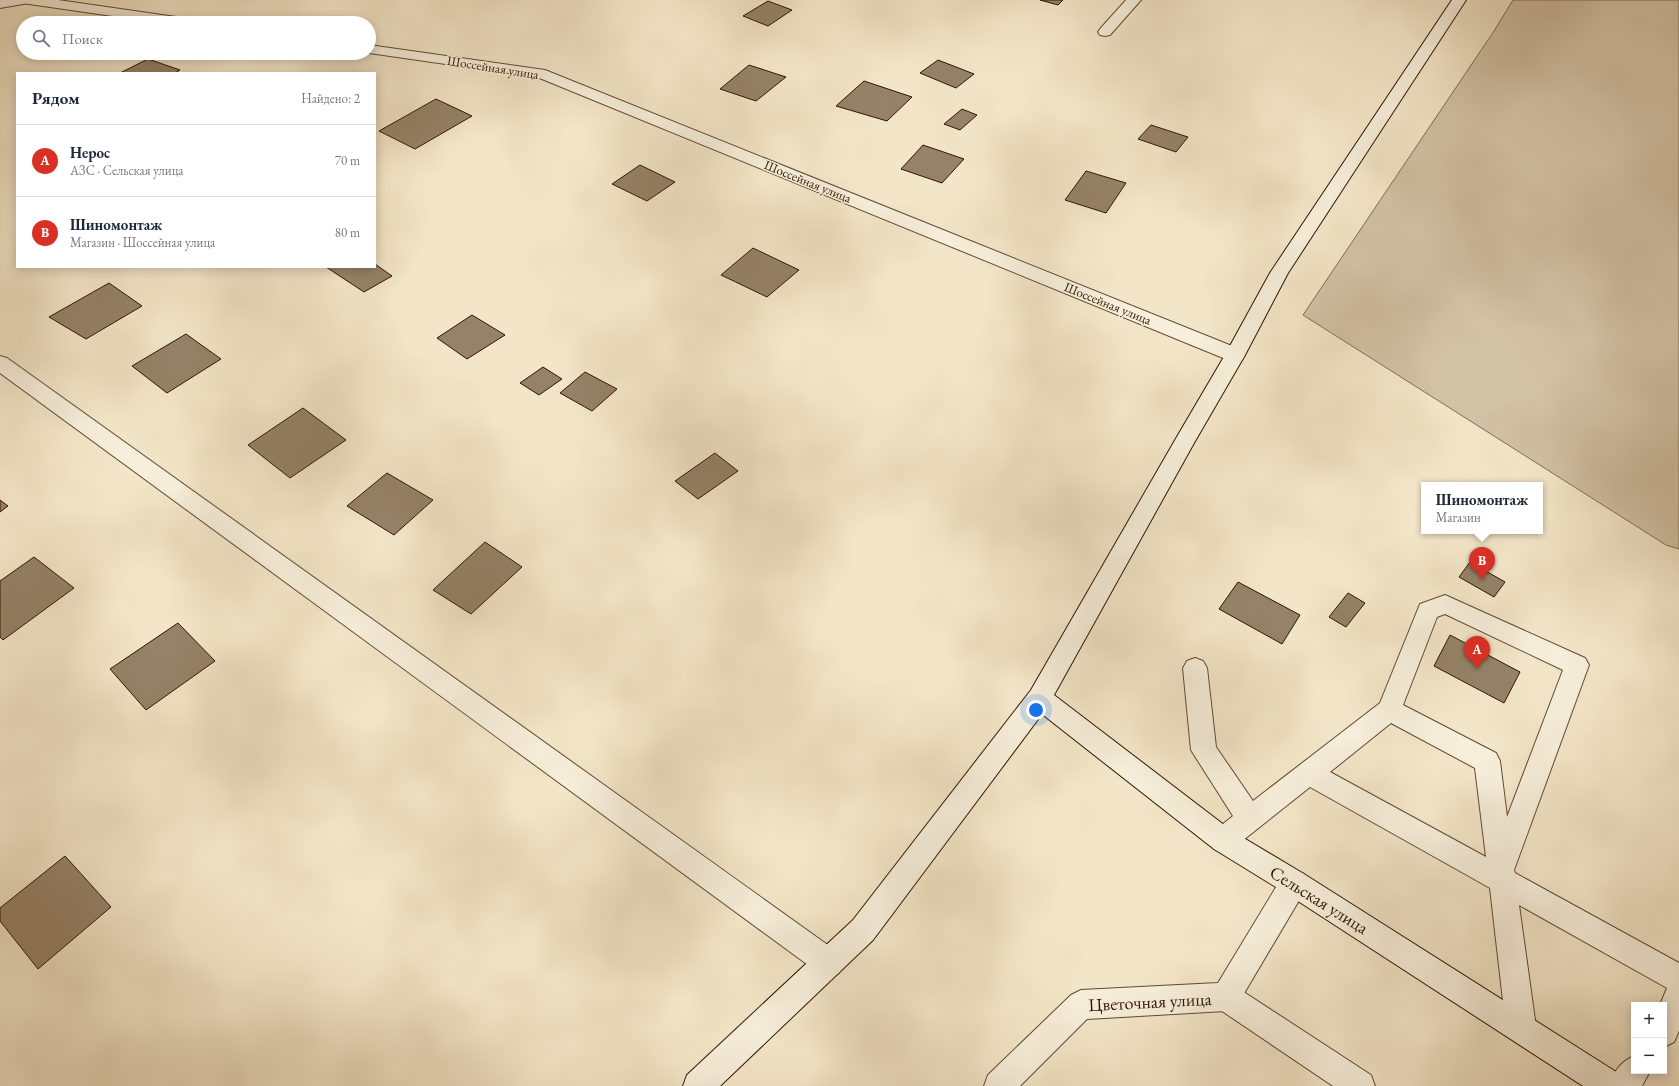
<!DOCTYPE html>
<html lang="ru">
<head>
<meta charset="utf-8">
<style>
  body { margin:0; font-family:"EB Garamond",serif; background:#f2f2f3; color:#1f2937 }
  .controls { position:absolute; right:12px; bottom:12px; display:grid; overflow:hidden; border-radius:0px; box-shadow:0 2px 10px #0003 }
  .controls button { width:36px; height:36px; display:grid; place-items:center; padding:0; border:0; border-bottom:1px solid #e0e1e3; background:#fff; color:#1f2937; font:20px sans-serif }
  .you { position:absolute; left:1036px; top:710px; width:14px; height:14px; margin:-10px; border:3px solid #fff; border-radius:50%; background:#1a73e8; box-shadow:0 0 0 6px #1a73e833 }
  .badge { display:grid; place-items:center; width:26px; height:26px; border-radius:50%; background:#d93025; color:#fff; font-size:13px; font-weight:700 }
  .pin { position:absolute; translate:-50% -33px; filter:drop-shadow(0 1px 2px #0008) }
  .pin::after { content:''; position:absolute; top:21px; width:14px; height:12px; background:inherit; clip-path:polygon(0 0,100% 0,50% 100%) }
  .popup { position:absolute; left:1421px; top:482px; width:122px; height:52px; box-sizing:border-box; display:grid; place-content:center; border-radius:0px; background:#fff; filter:drop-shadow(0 1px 3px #0005); font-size:13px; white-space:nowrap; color:#747a83 }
  .popup b { font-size:15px; color:#1f2937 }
  .popup::after { content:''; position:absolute; left:50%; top:100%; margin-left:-8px; border:8px solid transparent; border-top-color:#fff }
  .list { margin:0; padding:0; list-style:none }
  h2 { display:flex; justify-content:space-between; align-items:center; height:52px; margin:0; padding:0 16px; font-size:17px }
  h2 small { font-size:13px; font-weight:400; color:#747a83 }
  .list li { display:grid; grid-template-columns:26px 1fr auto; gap:12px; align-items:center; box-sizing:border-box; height:72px; padding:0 16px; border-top:1px solid #e0e1e3 }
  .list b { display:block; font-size:15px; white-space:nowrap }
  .list p { margin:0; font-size:13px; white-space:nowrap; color:#747a83 }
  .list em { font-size:13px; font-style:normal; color:#747a83 }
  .icon { flex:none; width:22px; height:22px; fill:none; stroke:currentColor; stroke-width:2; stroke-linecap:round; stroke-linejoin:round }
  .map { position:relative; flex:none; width:1679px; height:1086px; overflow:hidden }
  .search { position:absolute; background:#fff; box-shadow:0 2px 10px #0003; left:16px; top:16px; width:360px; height:44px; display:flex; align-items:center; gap:10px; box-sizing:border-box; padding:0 14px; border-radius:22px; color:#747a83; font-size:15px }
  .panel { position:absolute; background:#fff; box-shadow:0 2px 10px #0003; left:16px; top:72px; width:360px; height:196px; border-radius:0px }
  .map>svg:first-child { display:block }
</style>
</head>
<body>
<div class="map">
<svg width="1679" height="1086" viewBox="0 0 1679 1086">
  <rect width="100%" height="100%" fill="#f3e6c8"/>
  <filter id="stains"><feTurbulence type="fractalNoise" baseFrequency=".005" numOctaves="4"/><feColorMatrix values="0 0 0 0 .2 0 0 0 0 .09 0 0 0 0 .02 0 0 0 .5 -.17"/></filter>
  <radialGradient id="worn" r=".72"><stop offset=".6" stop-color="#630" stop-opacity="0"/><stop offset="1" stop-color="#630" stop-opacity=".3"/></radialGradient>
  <path fill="#d2c2a6" stroke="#816c53" d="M1513,0H1679V549L1666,545L1303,315L1494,31Z"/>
  <g fill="#958268" stroke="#301500">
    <path d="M1040,0H1063L1058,5Z"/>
    <path d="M768,1L792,10L768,26L743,16Z"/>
    <path d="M148,59L180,70L175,73H120Z"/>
    <path d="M938,60L974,74L956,88L920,73Z"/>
    <path d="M749,65L786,77L756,101L720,89Z"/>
    <path d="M864,81L912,97L887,121L836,106Z"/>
    <path d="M436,99L472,116L415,149L379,131Z"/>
    <path d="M962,109L977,115L960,130L944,124Z"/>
    <path d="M1151,125L1188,137L1176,152L1138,139Z"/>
    <path d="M923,145L964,159L942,183L901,169Z"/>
    <path d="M640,165L675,182L647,201L612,184Z"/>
    <path d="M1086,171L1126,183L1106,213L1065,200Z"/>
    <path d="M753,248L799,270L767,297L721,275Z"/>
    <path d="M375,264L392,276L364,292L326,267H375Z"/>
    <path d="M109,283L142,306L86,339L49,317Z"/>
    <path d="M472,315L505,335L467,359L437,338Z"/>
    <path d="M186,334L221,359L167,393L132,366Z"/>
    <path d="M543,367L562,379L539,395L520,383Z"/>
    <path d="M585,372L617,389L592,411L560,393Z"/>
    <path d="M303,408L346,440L290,478L248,445Z"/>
    <path d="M715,453L738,471L698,499L675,481Z"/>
    <path d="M387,473L433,500L394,535L347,506Z"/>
    <path d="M0,500L8,506L0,512Z"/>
    <path d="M485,542L522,567L471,614L433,590Z"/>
    <path d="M34,557L74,588L3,640L0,637V581Z"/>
    <path d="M1470,562L1505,582L1494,597L1459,577Z"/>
    <path d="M1238,582L1300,615L1282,644L1219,609Z"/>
    <path d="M1348,593L1365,603L1346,627L1329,617Z"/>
    <path d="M178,623L215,661L146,710L110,669Z"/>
    <path d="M1450,635L1520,672L1504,703L1434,666Z"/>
    <path d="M65,856L111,907L38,969L0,921V908Z"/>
  </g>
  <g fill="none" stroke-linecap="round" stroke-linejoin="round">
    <g stroke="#614932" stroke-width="2">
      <g id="lane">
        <path d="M0,0H31L29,3L0,8Z"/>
        <path d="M1126,0H1141L1110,35L1105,36L1100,35L1098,32L1100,29Z"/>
        <path d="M0,356L7,358L839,953L843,963L839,973L829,977L819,973L0,373Z"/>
        <path d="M1445,595L1585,658L1589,665L1514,870L1515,873L1679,963V1031L1674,1042L1664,1047V1005H1660L1667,988L1519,905L1536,1027L1531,1037L1521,1042L1511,1037L1506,1027L1490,888L1310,787L1232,849L1223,853L1214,849L1210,840L1214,831L1233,816L1191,750L1183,668L1187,661L1195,658L1203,661L1207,668L1216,747L1253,801L1380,703L1420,604ZM1445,614L1563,670L1507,817L1500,761L1496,753L1403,705L1437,617ZM1391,723L1475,768L1486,857L1330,772Z"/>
        <path d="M1226,983L1236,987L1371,1075L1375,1086H1333L1216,1007L1212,997L1216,987Z"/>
        <path d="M1634,1056V1071H1650L1642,1086H1608C1614,1072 1620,1062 1634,1056Z"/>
      </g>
    </g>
    <g stroke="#614932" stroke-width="2">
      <g id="street">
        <path d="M22,0H58L190,19L195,20L197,23H161L29,4L24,3Z"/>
        <path d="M369,45L545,70L1242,350L1245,355L1242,360L1235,362L1228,360L537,77L369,53H368H369Z"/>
        <path d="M1294,870L1304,874L1308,883L1304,892L1236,1007L1226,1011L1087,1019L1020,1086H984L988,1075L1071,995L1081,990L1218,983L1284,874Z"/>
      </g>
    </g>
    <g stroke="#301500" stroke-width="2">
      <path id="secondary" d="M1452,0H1466L1288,273L1245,355L1194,443L1054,695L1232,831L1304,874L1621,1075L1625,1086H1583L1284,892L1214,849L1042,714L873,940L720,1086H683L687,1075L853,920L1031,690L1178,435L1225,355L1270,273Z"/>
    </g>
    <use href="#lane" fill="#f7efdb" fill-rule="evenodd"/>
    <use href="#street" fill="#f7efdb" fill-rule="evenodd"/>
    <use href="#secondary" fill="#f7efdb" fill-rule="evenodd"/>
  </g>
  <g text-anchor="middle" stroke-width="3" stroke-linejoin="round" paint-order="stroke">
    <g font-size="13" fill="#301500" stroke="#f7efdb">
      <text transform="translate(493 67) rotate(9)" y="5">Шоссейная улица</text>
      <text transform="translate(808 181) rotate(22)" y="5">Шоссейная улица</text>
      <text transform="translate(1108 303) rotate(22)" y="5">Шоссейная улица</text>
    </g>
    <g font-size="18" fill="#301500" stroke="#f7efdb">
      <text transform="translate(1319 900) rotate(32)" y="6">Сельская улица</text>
      <text transform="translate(1150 1002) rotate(-3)" y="6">Цветочная улица</text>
    </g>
  </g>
  <rect width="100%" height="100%" filter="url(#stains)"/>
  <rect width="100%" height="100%" fill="url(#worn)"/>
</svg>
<div class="controls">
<button>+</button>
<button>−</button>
</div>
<div class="you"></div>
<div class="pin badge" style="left:1477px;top:669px">A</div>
<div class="pin badge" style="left:1482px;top:580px">B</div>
<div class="popup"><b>Шиномонтаж</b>Магазин</div>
<div class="search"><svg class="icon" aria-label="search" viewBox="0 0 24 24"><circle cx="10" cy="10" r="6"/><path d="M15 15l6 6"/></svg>Поиск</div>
<section class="panel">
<h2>Рядом<small>Найдено: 2</small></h2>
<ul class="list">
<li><span class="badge">A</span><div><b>Нерос</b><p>АЗС · Сельская улица</p></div><em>70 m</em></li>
<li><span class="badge">B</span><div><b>Шиномонтаж</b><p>Магазин · Шоссейная улица</p></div><em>80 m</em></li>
</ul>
</section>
</div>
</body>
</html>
